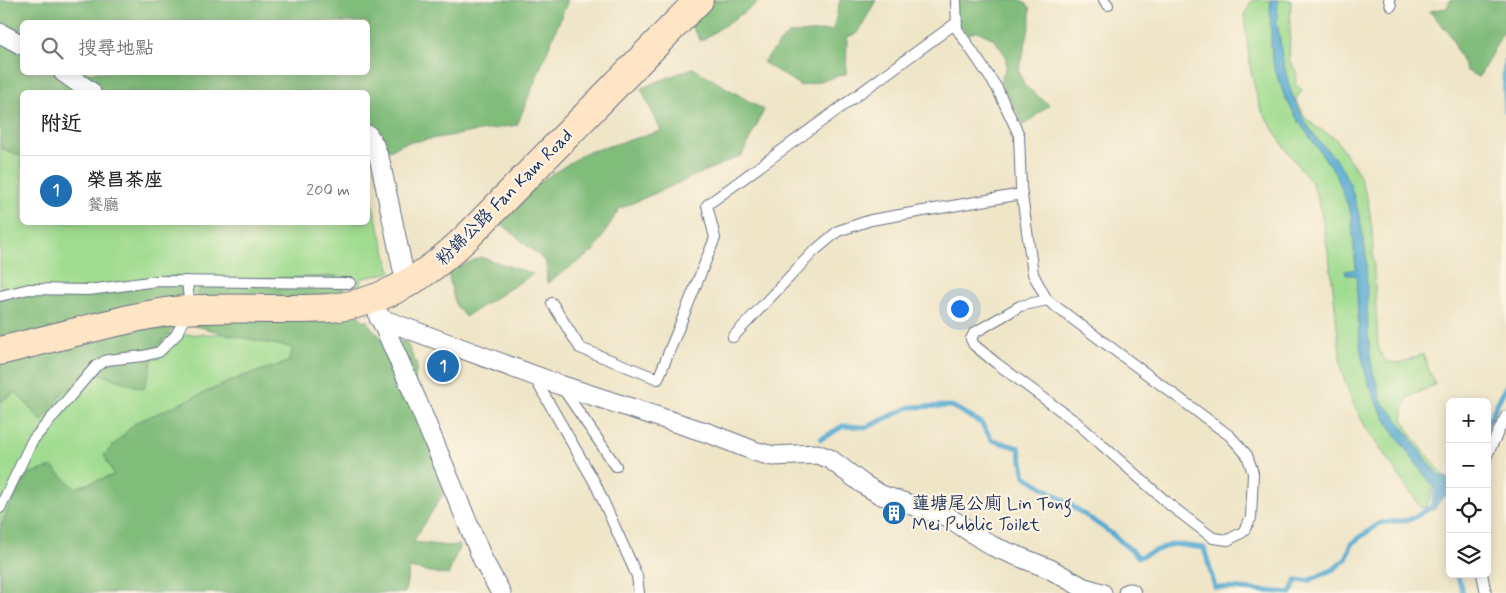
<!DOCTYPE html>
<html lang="zh-TW">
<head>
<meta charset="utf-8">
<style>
  body { margin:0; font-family:Mynerve,"LXGW WenKai TC",sans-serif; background:#f2f2f2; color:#222 }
  .controls { position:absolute; right:15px; bottom:15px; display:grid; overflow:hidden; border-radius:8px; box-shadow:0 2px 12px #0003 }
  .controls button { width:45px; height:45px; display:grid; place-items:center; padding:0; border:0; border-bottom:1px solid #e0e0e0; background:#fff; color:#222; font:25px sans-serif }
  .you { position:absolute; left:959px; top:308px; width:18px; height:18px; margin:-12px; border:4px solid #fff; border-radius:50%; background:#1a73e8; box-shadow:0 0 0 8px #1a73e833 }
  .badge { display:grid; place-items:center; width:32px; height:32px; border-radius:50%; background:#1f6fb2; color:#fff; font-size:16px; font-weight:700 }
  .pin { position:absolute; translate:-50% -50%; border:2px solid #fff; box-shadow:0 1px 5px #0006 }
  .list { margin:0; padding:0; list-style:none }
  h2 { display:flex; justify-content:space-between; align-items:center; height:65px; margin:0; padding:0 20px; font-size:21px }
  h2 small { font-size:16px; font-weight:400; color:#767676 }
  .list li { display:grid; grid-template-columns:32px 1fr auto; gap:15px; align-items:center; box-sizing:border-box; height:70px; padding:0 20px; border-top:1px solid #e0e0e0 }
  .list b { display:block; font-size:19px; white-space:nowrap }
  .list p { margin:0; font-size:16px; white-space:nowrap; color:#767676 }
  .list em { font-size:16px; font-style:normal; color:#767676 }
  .icon { flex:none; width:28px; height:28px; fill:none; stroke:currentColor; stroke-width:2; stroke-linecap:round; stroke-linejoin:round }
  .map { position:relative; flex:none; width:1506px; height:593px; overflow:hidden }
  .search { position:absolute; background:#fff; box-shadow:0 2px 12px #0003; left:20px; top:20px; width:350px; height:55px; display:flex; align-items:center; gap:12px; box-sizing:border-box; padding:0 18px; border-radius:8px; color:#767676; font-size:19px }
  .panel { position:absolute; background:#fff; box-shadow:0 2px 12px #0003; left:20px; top:90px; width:350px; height:135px; border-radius:8px }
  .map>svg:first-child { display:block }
</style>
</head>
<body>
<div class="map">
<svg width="1506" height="593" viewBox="0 0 1506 593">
  <rect width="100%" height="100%" fill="#fcf5e5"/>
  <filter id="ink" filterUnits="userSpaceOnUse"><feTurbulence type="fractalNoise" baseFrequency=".02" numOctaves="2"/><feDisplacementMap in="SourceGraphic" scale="10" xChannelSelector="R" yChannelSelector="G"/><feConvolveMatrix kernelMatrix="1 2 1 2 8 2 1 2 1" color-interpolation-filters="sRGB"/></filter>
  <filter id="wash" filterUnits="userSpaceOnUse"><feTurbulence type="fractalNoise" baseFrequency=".0096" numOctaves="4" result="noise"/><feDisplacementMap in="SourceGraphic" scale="20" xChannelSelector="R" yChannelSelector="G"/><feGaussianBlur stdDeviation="1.12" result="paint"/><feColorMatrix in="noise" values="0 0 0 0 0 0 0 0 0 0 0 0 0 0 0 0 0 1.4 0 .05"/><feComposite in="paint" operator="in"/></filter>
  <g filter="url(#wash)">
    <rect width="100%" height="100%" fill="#efe5c7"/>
    <g fill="#a0dc90" stroke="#5e8677">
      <path d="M1252,0H1291L1289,60L1297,73L1295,84L1302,90L1296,99L1305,117L1316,127L1335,138L1359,174L1368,201L1372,230L1378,346L1381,354L1387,362L1400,363L1423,354L1435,385L1408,397C1405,403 1402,410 1403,417C1405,431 1433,461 1442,473L1445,479L1432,490L1427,506L1421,508L1366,428L1353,403L1342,373L1331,269L1320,206L1312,183L1287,151L1262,111L1258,100L1251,72L1244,15Z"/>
      <path d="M0,111L22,122V222H368V189L391,272L360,279L361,285L335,289L279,293L142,294L0,329Z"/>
      <path d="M368,320L440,482L0,593V370L147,335L280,333L339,330Z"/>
    </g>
    <g fill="#80bc7a" stroke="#4e766c" fill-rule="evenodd">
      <path d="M0,0H568L517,125L405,143L368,159V92H22V156L0,148ZM22,22H368V72H22Z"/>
      <path d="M711,0H762L701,41L690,24Z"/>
      <path d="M840,0H876L858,33L847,37L846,74L801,86L763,62L788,34L833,30Z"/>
      <path d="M952,0H1022L1030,7V24L1019,71L1024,85L1049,105L1024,125L1000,82L1006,68V56L994,39L977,31L969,34L949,17Z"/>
      <path d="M1450,0H1506V27L1479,77L1467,71L1449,33L1429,11L1447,8Z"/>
      <path d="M693,68L764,110L742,155L619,209L594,251L547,283L546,262L501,223L526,191L585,153L661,131L641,88Z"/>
      <path d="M481,257L533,274L465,317L455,304L448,272Z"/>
      <path d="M179,275L185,315L156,348L144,389L100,374L64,391L42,422L16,392L0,402V297L75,290Z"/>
      <path d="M336,276L355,312L386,342H406L417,365L413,393L445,491L413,542L447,546L460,545L448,575L409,568L405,593H0V529L9,506L28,474L52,467L75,488L114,475L104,455L135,423L243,376L288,362L293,348L230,335L188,324L202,281Z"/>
    </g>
    <path fill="#57aad2" stroke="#396c98" d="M1270,0H1278L1277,22L1283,61L1291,92L1304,120L1318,140L1339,163L1350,184L1360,218L1366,255L1368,333L1371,361L1373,372L1383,404L1393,413L1423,456L1439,475L1450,479L1448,490L1433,511L1438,493C1410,454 1375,415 1364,367C1357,337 1358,305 1356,275H1346L1345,271L1356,269L1351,214L1336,174L1299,122L1284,95L1274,67L1271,46Z"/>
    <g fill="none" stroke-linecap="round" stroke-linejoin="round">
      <g stroke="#57aad2" stroke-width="5">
        <path d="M1506,60L1504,74L1506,111"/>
        <path d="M1487,424L1506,386"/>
        <path d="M821,439L843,426L867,427L910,407L952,406L981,423L992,440L1019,448L1025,476L1065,501L1111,533L1139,557L1173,544L1204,548L1215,587L1291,593L1296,581L1310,580L1334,569L1346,559L1352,543L1380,523L1409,520L1432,507L1436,490L1440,487"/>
        <path d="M1441,489L1450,499"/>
        <path d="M1457,574L1463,593"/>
      </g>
    </g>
  </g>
  <g filter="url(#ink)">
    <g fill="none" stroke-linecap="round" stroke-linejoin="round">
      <g stroke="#656f83" stroke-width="12">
        <g id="service">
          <path d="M956,0L957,29L997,88L1019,135L1021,188L1033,274L1047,300L1230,436L1247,455L1253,473L1251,518L1243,532L1228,540L1213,538L1170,505L1076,422L996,363L974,345L971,339L974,333L1020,306L1047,300"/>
          <path d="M1104,0L1108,5"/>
          <path d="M1389,0L1391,6"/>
          <path d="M0,296L29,289L89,290L157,281L350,283"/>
          <path d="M552,303L580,348L658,379L715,238L707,205L956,23"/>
          <path d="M733,337L812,253L838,231L871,220L1022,194"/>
          <path d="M534,377L595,483L637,576L639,593"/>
          <path d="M561,386L616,466"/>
          <path d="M1487,455L1506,416"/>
          <path d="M0,508L32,441L96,366L107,360L143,356L159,352L176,335L190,310L187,281"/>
          <path d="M1482,574L1486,593"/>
        </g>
      </g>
      <g stroke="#656f83" stroke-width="21">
        <g id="minor">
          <path d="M0,33L22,45"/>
          <path d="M63,72L91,92"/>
          <path d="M368,135L374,145L380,161L406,284"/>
          <path d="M378,313L417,401L483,560L501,593"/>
          <path d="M379,318L560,385L711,434L757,452L773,456L817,454L830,459L863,484L881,495L948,517L992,546L1050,569L1082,587L1102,593"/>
          <path d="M1128,593H1131"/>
        </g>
      </g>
      <g stroke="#656f83" stroke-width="30">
        <path id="secondary" d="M0,351C32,343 64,335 96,327C122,321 147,314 174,311C209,307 245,309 280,309C307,309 337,310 363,302C405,290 437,266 468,236L699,0"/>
      </g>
      <use href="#service" stroke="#fff" stroke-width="10"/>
      <use href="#minor" stroke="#fff" stroke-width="19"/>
      <use href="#secondary" stroke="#fee5c5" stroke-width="28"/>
    </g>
  </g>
  <defs>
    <g id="building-disc" transform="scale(1.25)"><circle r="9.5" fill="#1f6fb2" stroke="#fcf5e5"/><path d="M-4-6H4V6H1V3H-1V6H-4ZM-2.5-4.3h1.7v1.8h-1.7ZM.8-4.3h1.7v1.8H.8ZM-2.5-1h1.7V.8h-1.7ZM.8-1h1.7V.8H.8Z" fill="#fff"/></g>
  </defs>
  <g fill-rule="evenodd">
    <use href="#building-disc" x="894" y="513"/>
  </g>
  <g text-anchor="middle" stroke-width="4.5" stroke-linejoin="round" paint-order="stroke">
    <g font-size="18" fill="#1b2f5e" stroke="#fcf5e5">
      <text transform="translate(504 197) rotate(-45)" y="6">粉錦公路 Fan Kam Road</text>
    </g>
    <g font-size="18" fill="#1b2f5e" stroke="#fcf5e5" text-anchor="start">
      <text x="912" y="509">蓮塘尾公廁 Lin Tong<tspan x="912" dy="21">Mei Public Toilet</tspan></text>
    </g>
  </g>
</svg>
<div class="controls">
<button>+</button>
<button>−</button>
<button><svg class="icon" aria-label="locate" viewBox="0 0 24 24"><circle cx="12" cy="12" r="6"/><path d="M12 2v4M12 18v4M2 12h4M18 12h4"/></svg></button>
<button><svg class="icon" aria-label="layers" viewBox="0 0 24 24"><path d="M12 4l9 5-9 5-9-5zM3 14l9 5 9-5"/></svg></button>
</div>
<div class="you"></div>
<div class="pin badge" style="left:443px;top:366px">1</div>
<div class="search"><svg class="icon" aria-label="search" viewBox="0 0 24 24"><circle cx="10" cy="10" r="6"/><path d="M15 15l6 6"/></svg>搜尋地點</div>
<section class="panel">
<h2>附近<small></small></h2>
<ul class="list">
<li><span class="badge">1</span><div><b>榮昌茶座</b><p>餐廳</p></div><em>200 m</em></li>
</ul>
</section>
</div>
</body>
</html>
